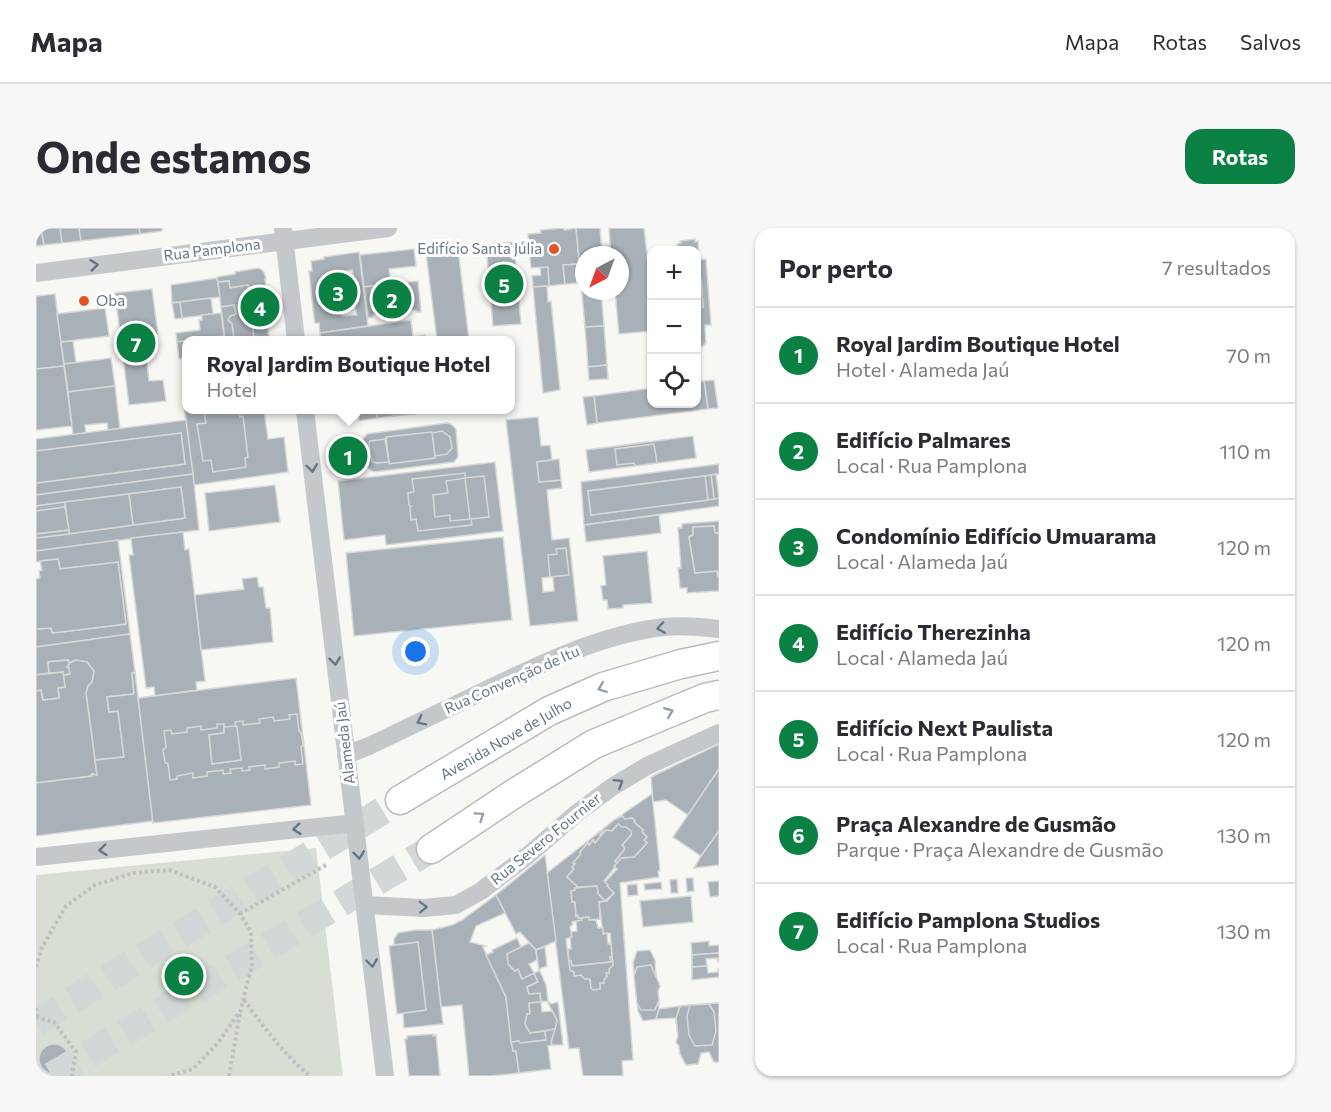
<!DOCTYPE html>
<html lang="pt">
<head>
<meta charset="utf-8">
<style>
  body { margin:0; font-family:Commissioner,sans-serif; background:#f7f7f7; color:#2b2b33 }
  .controls { position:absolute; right:18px; top:18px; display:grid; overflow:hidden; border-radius:12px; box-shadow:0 2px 4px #0004 }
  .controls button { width:54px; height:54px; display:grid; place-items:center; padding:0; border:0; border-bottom:2px solid #e1e1e2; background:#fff; color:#2b2b33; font:30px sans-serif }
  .compass { position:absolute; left:539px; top:18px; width:54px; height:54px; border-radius:50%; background:#fff; box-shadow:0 2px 4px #0004; rotate:221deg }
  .you { position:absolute; left:380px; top:424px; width:21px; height:21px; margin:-15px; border:4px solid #fff; border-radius:50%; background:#1a73e8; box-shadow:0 0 0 9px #1a73e833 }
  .badge { display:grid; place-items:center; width:39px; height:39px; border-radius:50%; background:#0b8043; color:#fff; font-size:20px; font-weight:700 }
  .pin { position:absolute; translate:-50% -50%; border:3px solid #fff; box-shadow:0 2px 6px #0006 }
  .popup { position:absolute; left:146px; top:108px; width:333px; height:78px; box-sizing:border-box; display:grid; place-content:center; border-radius:12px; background:#fff; filter:drop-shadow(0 2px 4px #0005); font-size:20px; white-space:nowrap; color:#7c7c81 }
  .popup b { font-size:22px; color:#2b2b33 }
  .popup::after { content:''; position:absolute; left:50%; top:100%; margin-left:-12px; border:12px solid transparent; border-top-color:#fff }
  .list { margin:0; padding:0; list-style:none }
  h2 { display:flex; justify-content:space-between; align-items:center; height:78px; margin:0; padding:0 24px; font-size:26px }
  h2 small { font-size:20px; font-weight:400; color:#7c7c81 }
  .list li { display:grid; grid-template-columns:39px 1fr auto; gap:18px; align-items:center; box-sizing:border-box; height:96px; padding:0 24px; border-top:2px solid #e1e1e2 }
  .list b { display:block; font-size:22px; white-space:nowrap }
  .list p { margin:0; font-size:20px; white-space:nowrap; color:#7c7c81 }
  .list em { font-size:20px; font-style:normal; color:#7c7c81 }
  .icon { flex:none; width:33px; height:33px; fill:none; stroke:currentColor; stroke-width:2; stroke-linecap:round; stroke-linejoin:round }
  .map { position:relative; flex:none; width:683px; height:848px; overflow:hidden; border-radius:18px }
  header { display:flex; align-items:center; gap:36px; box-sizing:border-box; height:84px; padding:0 30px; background:#fff; border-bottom:2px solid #e1e1e2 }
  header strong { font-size:28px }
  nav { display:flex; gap:33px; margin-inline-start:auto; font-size:21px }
  .intro { display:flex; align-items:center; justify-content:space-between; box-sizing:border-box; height:144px; padding:0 36px }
  h1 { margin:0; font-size:42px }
  .button { padding:15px 27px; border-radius:18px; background:#0b8043; color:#fff; font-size:21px; font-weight:700 }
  main { display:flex; gap:36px; padding:0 36px }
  aside { flex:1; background:#fff; border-radius:18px; box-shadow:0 2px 4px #0004 }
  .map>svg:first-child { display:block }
</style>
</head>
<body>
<header>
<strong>Mapa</strong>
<nav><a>Mapa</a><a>Rotas</a><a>Salvos</a></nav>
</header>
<div class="intro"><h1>Onde estamos</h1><a class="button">Rotas</a></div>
<main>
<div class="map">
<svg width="683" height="848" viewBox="0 0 683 848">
  <rect width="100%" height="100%" fill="#f7f7f3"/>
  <path fill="#d8ded4" d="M280,620L307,848H0V647Z"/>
  <g fill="#a8b1b7" stroke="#d8d8d6" stroke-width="1.5" fill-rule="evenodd">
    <path d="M0,0H5L8,17L0,18Z"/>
    <path d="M5,0H24L26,15L8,17Z"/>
    <path d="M24,0H43L45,13L26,15Z"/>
    <path d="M43,0H103L104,6L45,13Z"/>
    <path d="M103,0H126V3L104,6Z"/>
    <path d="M528,0V2L540,0L544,36L527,37L529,56L513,58L512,39L495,40L492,6L505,5L504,2Z"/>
    <path d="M540,0H564L566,27H548V63H565L568,98L549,99Z"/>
    <path d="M573,0H608L616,69V103L583,106L579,63H584V27H575Z"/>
    <path d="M659,11V14L662,13L663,32L670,31L675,97H669L670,116H668V118L660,119V80L667,79L665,51H660V22H642L641,16L645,15L644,13Z"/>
    <path d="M478,14L485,96L457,98L450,16Z"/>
    <path d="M378,21L380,38L353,41L355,56L328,59L324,27Z"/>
    <path d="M422,21L433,112H401L390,25Z"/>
    <path d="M323,24L332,98L284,105L283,95H279L278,90L273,43H276L275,33L288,31V29ZM316,42L318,51L301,53L300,50L303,49L302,44ZM319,78L321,87L306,88L304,80Z"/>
    <path d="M544,36L545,55L529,56L527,37Z"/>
    <path d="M512,39L513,58L497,59L496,48L505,47L504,40Z"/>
    <path d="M223,40L228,44L230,51H229L234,85H230L233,110L218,111L212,57L194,60L193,53L182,54L181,49L199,46V44Z"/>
    <path d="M181,50L184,69L136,75L135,57Z"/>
    <path d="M660,51H665L667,79L660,80Z"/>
    <path d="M193,53L194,60L212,57L218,111L198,112L196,96L192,92L194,88L200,86L199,79L198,77L185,79L182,54Z"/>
    <path d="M382,53L385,84H380V82L364,84V87L361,90L357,91L354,88L353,85L337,87V89L332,90L328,59Z"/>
    <path d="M511,58L512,74L515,73L524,162L507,165L497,59Z"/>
    <path d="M116,61L122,106L115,107L117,123L110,124L113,153L127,152L130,173L93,177L79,65Z"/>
    <path d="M19,66L28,138L0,141V68Z"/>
    <path d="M175,70L177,86L146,90L144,74Z"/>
    <path d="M144,74L146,90L139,91L136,75Z"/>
    <path d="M198,77L200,86L194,88L192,92L196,96L198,112H189L185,79Z"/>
    <path d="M69,80L73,108L25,114L21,86Z"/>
    <path d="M185,85L188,108L141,114L140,105L164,102L163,92H166V87Z"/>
    <path d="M375,92L377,109L389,107V112H285L284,105Z"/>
    <path d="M568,98L571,137L552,139L549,99Z"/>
    <path d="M37,113L40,135L28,136L25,114Z"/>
    <path d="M150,113V130L143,131L141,114Z"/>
    <path d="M75,130L79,158L32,164L28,136Z"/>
    <path d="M571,137L572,151L553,152L552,139Z"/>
    <path d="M28,138L36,198L0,202V141Z"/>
    <path d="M678,152L682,180L672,181L668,153Z"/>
    <path d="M668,153L672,181L561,195L558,168L616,160V176H660V154Z"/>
    <path d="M79,158L84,201L72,202L71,195L49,197L50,205L37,207L32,164Z"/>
    <path d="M558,168L561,195L551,197L547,169Z"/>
    <path d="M150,176V182H228L232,211L248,209L252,244L158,257L148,177Z"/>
    <path d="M186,182H203L204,189L207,188L212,229L209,230L210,239L177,244L175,232L167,233L161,196L170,195L168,184Z"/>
    <path d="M322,182H340L341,190L323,193Z"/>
    <path d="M340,182H411L341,190Z"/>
    <path d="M357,182H385V185L358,188Z"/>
    <path d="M502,189L505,218L514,217L516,232L501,234L503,254L525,252L526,260L511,262L516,312L533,310L542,393L494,398L470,192ZM514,349H517L518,363L507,364L506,350Z"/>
    <path d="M150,192L157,246L0,267V255L149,236L145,205L0,223V211Z"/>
    <path d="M411,195L415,196L420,201L422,229L418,234L338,244L334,242L331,239L326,212L331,206Z"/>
    <path d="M406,203L414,209L416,220L411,226L399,228L396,205Z"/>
    <path d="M396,204L399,230L353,236L350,209Z"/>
    <path d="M145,205L149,236L0,255V223Z"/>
    <path d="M657,208L660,230L553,244L550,222Z"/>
    <path d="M349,211L353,234L341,235L337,234L335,231L333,215L334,213Z"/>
    <path d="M618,216L621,235L599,238L598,235L581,237L579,221Z"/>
    <path d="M523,231L525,252L503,254L501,234Z"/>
    <path d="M459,234L467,303L350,317L349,307L308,312L302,253Z"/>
    <path d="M683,236V246L552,263L555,287L683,270V278L548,297L545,254Z"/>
    <path d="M429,245V250L448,248L453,289L435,291L436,297L382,303L380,291L375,292L374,280L375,278L373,277L372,265L378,264L376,251Z"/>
    <path d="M157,246L163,302L0,323V310L149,290L145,259L0,278V267Z"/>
    <path d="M680,246L683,270L678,271L675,247Z"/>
    <path d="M675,247L678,271L672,272L669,248Z"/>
    <path d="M669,248L672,272L555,287L552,263Z"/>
    <path d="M429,250L434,291L414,293V287L399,289L397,267L412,265L410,253Z"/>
    <path d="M239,257L244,294L173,303L169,265Z"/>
    <path d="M145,259L149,290L97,297L93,266Z"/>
    <path d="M93,266L97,297L33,306L29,274Z"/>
    <path d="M29,274V279L0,283V278Z"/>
    <path d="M29,279L33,302L0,306V283Z"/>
    <path d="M623,287L625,305L550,314L548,297Z"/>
    <path d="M683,293V305H679L678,298L657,299V307L653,309L659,345L681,343L682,348H683V363L651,365V360H644L642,340H645L642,300H646V296Z"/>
    <path d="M678,298L679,305H683V348H682L681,343L659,345L653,309L657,307V299Z"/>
    <path d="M33,302V306L0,310V306Z"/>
    <path d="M147,304L149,322L153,321L169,453L160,454L161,462L119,468L118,459L110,460L93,327H97L95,310Z"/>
    <path d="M467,309L476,392L318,408L310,325Z"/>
    <path d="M82,312L94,406L0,419V401L15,400L16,404L17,405L90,396L82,334L24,341L22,331L0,334V323Z"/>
    <path d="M530,320L533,347L514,349L512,327L521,326L520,321Z"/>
    <path d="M611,323L616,375L587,377V380L572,381L571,372H567L565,358L570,357L567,328Z"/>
    <path d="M22,331L24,341L82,334L90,396L17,405L16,404L15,400L0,401V351L4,350L3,343L6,342L4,333Z"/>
    <path d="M221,349L223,359H227L230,380H234L237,414L165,422L159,367L208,361L206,351Z"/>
    <path d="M94,406L99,444L96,445L98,466L71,469L73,484L82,483L88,529L59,532L50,465L52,458L56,454L58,443L51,434L39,432L33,435L32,432H30L12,434L13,445L0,447V419Z"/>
    <path d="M32,432L33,435H34L31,439L33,440L34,446L27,447V444L13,445L12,434Z"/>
    <path d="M39,432L51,434L58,443L56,454L52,458L50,465L61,547L56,546V548L0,555V463L5,462L7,472L23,470L22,460L29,459L27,447L34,446L33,440L31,439L34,435Z"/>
    <path d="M27,444L29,459L22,460L23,470L7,472L5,462L0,463V447Z"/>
    <path d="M99,444L117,593L0,608V555L56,548V546L61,547L59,532L88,529L82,483L73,484L71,469L98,466L96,445Z"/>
    <path d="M260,450L275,577L117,595L102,470Z"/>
    <path d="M261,486L263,503L265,505L267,517L265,519L267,536L259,537V533L243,535V539L229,541V537L213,539L214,542L206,543V540L194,541L195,545L187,546V542L171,544V548L157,550V545L141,548V551L134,552L132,536L129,534L127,522L130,519L128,503L135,502L136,506L151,504V500L165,498V502L181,500V496H188V505L173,507L176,536L205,532L199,494L207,493V497L224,495L223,491L237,489L238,493L254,491L253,487Z"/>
    <path d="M201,498L205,532L176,536L173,507L188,505V499Z"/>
    <path d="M683,516V541L652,587L630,572L617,574L615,549Z"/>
    <path d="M683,541V603L665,628L637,609Z"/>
    <path d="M616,566L624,643H622L623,649L584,655L597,832L586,833L587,848H547L543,820L533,821L511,645L566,602L567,603L564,607L565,608L559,615L557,612L553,617L552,615L544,624L545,626L537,635L539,636L536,639L538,641L531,649L542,659L539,660V662L535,663L536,674H539L540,688L542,687V690H546V692L536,694L537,696L534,699L536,709L530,711L534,742L538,744V748L545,747L549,751H554L555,760L557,762L564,761V755H568V752L571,748L570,745H573V741L577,737L574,705L567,706L563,674L571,673L578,665L571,658L572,657L569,654L581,641L578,638L585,630L598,629L611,615L608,612L611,609L606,604L607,602L598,594L599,593L596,590L589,591L586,588L581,590Z"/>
    <path d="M586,588L589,591L596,590L599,593L598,594L607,602L606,604L611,609L608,612L611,615L598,629L585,630L581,635L579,633L588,622V619L586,617L595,607V603L590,599H586L582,596L576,603L570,602L565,608L564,607L567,603L566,602L578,592Z"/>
    <path d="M582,596L586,599H590L595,603V607L586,617L588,619V622L579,633L581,635L578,638L579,639L568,653L572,657L571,658L578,665L569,673L562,666L561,658L542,659L531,649L538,641L536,639L539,636L537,635L545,626L544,624L552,615L553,617L557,612L559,615L570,602L576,603Z"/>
    <path d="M683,603V637L658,640L665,628Z"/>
    <path d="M509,627L520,713L500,722L484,704L480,706L460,667Z"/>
    <path d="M650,650H657L658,663L651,664Z"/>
    <path d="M641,651L642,665H635L634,652Z"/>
    <path d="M683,653V668L674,669L672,654Z"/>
    <path d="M625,654L626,661L609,662L608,656Z"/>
    <path d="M601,656L602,667L592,668L591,657Z"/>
    <path d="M561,658L562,666L569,673L563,674L564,691L553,692V689L542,690V687L540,688L539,674H536L535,663L539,662V660Z"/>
    <path d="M460,667L469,685L440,698L434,714L450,718L447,719L470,769L477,823H480L483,845L454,848H433L426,777L405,779L396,702L416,697L426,692Z"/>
    <path d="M655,668L657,694L607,699L604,673Z"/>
    <path d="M553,689V692H560L562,700H567V706L571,705L572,716H575L576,729H574L575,734L536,738L535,733H533L532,721H535L534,709H536L535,704L541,703L540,693L546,692V690Z"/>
    <path d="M379,702H396L407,796L368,800L367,785L390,782L382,714L358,717V711L362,705Z"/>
    <path d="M481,710L485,719L471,726L472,736L479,743L482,741L486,751L498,745L502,754L491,759L493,766L504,765L505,774L493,775L494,786H491L489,796L494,805L509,803L510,812L484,815L483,813L475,814L470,769L450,727L457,724L456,722Z"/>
    <path d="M673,713V718L683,717V725L656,727L655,715Z"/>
    <path d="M382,714L390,782L361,786L353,718Z"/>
    <path d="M493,715L500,722L501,732L493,736L498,745L486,751L482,741L479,743L472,736L471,726Z"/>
    <path d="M509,719L511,738L503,741L510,757L512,773L515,776L522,774L527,817H516L515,814L521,792L511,773L505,774L504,765L493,766L491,759L502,754L498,745L503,743L500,722Z"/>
    <path d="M614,722L619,732L620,748L624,758L622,763L623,781L620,791L607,793L602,783L597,735L601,723Z"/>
    <path d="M683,725V734H682L681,730L670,731L671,738L656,739V727Z"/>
    <path d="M574,729H576L577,737L573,741V745H570L571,748L568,752V755H564V761L557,762L555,760L554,751H549L545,747L538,748V744L534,742L533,733H535L536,738L575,734Z"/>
    <path d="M615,737L624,758L622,763L623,772L619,782H605L601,775L598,748L601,739Z"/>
    <path d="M671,738L672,745L682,744V741H683V749L656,752V739Z"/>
    <path d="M505,774L506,784L516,783L521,792L519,801L494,805L489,796L491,786H494L493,775Z"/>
    <path d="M683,775V834H678L673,824L665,825L662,836L650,837L644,826L643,818L640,814L642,809L640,790L644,778L654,777L651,788L653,807L659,818L676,817L680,803L678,784L673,776Z"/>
    <path d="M683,775V834H678L673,824L665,825L662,836L650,837L644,826L643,818L640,814L642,809L640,790L644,778Z"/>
    <path d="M673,776L678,784L680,803L676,817L659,818L653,807L651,788L654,777Z"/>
    <path d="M644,778L640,790L620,791L623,781Z"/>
    <path d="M519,801L515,814L516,817L512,818L515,841L483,845L480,823H477L475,814L483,813L484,815L510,812L509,803Z"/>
    <path d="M397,806V808L400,807L404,848H373L369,811H371V808Z"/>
    <circle cx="18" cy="831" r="15"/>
  </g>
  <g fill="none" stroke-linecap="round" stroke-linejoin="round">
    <g stroke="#d2d7d8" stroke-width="28" stroke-dasharray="28 14" stroke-linecap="butt">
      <path d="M0,794L364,572"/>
      <path d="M16,848L395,621"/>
    </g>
    <g stroke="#b7bbbf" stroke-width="31">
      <g id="primary">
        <path d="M364,572L513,483L567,459L645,436L683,428"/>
        <path d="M395,621L479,565L558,516L669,470L683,467"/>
      </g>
    </g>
    <g stroke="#bec0c2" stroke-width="4" stroke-dasharray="3 3" stroke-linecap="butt">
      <path d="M204,686L290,637"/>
      <path d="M0,739L6,719L30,678L59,657L97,645L133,642L179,659L204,686L215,704L216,737L207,772L205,782L181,816L157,841L132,848"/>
      <path d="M208,772C228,799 248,827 274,848"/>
      <path d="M0,780L1,788"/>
      <path d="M0,789L18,794L40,824L36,848"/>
      <path d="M0,844L4,848"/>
      <path d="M193,848L204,785"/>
    </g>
    <g stroke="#c4c8cb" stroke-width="18">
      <path d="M247,0L260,112"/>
      <path d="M0,45L352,0"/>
      <path d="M269,182L349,848"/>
      <path d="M310,527L333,518C371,500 410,481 448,463C504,436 566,406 628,399C647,397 665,399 683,401"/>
      <path d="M0,629L319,595"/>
      <path d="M329,677L387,680L420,677L445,663L491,628L541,585L576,559L611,538L683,505"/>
    </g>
    <use href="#primary" stroke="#fff" stroke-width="28"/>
  </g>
  <defs><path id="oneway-chevron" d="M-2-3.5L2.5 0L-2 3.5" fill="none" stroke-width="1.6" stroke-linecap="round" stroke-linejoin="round" transform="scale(1.5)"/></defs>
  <g stroke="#657785">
    <use href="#oneway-chevron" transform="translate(58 37) rotate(-7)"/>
    <use href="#oneway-chevron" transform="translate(276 240) rotate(83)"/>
    <use href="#oneway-chevron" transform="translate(625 400) rotate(172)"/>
    <use href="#oneway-chevron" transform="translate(299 433) rotate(83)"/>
    <use href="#oneway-chevron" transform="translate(385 493) rotate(154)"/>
    <use href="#oneway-chevron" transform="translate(583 555) rotate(-32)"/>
    <use href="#oneway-chevron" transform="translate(261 601) rotate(174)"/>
    <use href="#oneway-chevron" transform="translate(67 622) rotate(174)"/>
    <use href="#oneway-chevron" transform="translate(323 627) rotate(83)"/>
    <use href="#oneway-chevron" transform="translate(387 679) rotate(-2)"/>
    <use href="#oneway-chevron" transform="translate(336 735) rotate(83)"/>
  </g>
  <g stroke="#93a0aa">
    <use href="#oneway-chevron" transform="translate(566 460) rotate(159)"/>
    <use href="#oneway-chevron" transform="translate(633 484) rotate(-22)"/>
    <use href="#oneway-chevron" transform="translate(444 588) rotate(-34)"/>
  </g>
  <g fill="#e45326" stroke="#fff" stroke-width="2">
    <circle cx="518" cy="21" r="6"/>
    <circle cx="48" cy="73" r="6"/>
  </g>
  <g text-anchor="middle" stroke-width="6" stroke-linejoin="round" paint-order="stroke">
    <g font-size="15" fill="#657785" stroke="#fff" text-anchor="end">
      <text x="506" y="26">Edifício Santa Júlia</text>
      <text x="60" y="78" text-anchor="start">Oba</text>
    </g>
    <g font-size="15" fill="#657785" stroke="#fff">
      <text transform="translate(176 22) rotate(-7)" y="5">Rua Pamplona</text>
      <text transform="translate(476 452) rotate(-24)" y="5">Rua Convenção de Itu</text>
      <text transform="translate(470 511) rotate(-30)" y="5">Avenida Nove de Julho</text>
      <text transform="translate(309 515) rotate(-97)" y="5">Alameda Jaú</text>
      <text transform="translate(510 611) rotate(-39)" y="5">Rua Severo Fournier</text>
    </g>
  </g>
</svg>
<div class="controls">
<button>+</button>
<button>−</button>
<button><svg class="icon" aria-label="locate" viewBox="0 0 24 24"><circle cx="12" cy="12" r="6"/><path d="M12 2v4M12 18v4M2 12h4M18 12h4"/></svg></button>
</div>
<svg class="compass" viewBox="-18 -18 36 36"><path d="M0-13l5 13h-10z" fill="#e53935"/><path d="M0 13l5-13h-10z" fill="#7c7c81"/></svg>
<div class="you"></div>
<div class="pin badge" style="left:312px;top:228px">1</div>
<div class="popup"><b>Royal Jardim Boutique Hotel</b>Hotel</div>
<div class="pin badge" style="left:356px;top:71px">2</div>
<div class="pin badge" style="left:302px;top:64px">3</div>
<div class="pin badge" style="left:224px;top:79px">4</div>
<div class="pin badge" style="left:468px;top:56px">5</div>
<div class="pin badge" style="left:148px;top:748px">6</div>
<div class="pin badge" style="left:100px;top:115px">7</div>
</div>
<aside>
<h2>Por perto<small>7 resultados</small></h2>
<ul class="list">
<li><span class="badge">1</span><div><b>Royal Jardim Boutique Hotel</b><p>Hotel · Alameda Jaú</p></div><em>70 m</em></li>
<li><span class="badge">2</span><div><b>Edifício Palmares</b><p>Local · Rua Pamplona</p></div><em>110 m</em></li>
<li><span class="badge">3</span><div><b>Condomínio Edifício Umuarama</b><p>Local · Alameda Jaú</p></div><em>120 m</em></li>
<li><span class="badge">4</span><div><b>Edifício Therezinha</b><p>Local · Alameda Jaú</p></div><em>120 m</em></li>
<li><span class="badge">5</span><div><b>Edifício Next Paulista</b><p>Local · Rua Pamplona</p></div><em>120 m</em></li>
<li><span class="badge">6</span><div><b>Praça Alexandre de Gusmão</b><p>Parque · Praça Alexandre de Gusmão</p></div><em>130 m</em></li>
<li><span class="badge">7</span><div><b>Edifício Pamplona Studios</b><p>Local · Rua Pamplona</p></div><em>130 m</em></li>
</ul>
</aside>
</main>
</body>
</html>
